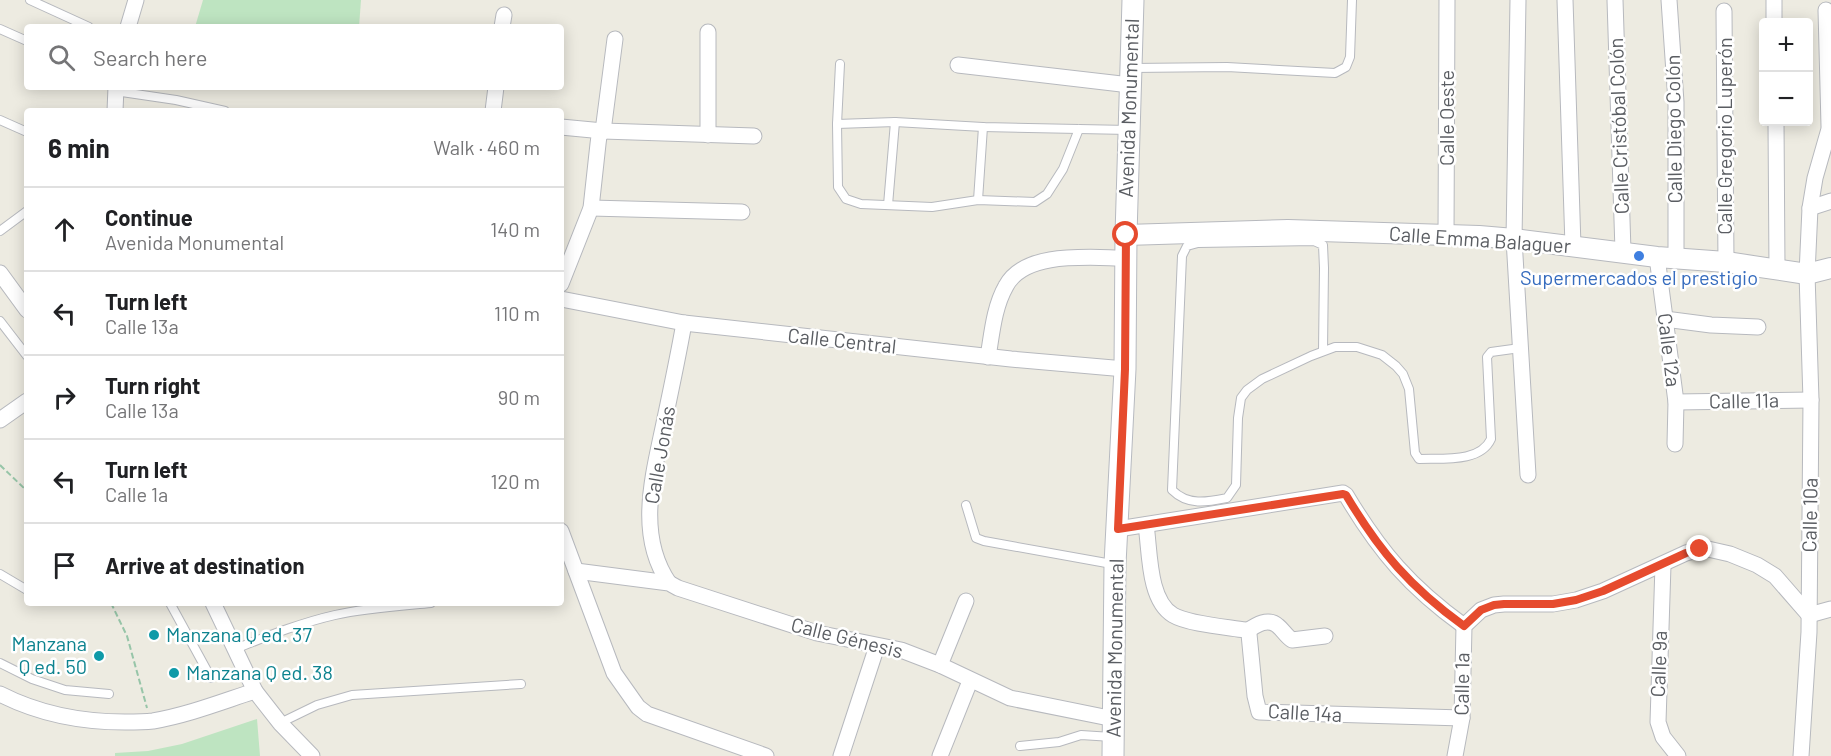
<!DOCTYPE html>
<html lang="en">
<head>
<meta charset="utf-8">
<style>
  body { margin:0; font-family:Barlow,sans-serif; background:#f6f6f6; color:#202124 }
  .controls { position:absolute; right:18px; top:18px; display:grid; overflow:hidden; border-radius:6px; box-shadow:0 3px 15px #0003 }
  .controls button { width:54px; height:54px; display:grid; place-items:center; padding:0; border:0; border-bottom:2px solid #e0e0e0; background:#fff; color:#202124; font:30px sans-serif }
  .stop { position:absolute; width:18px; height:18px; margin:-14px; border:4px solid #e64b2e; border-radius:50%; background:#fff }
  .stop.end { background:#e64b2e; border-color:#fff; box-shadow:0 2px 6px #0008 }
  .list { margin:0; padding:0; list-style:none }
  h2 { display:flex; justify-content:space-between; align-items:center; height:78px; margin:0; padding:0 24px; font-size:26px }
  h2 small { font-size:20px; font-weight:400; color:#757577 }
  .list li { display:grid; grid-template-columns:39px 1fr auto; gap:18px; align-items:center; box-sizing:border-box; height:84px; padding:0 24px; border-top:2px solid #e0e0e0 }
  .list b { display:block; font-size:22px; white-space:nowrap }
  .list p { margin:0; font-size:20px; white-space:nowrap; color:#757577 }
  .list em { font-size:20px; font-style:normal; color:#757577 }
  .icon { flex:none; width:33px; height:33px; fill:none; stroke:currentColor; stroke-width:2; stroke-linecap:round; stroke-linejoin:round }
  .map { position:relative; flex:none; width:1831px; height:756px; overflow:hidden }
  .search { position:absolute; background:#fff; box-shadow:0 3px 15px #0003; left:24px; top:24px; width:540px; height:66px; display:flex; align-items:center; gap:15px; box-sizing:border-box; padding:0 21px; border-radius:6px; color:#757577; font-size:22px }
  .panel { position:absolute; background:#fff; box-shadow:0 3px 15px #0003; left:24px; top:108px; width:540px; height:498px; border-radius:6px }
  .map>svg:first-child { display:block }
</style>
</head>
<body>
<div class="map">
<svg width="1831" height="756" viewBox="0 0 1831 756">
  <rect width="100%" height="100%" fill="#edebe1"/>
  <g fill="#bee4c1">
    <path d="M203,0H361L359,27H195Z"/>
    <path d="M257,719L260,756H115V753L148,751L182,744Z"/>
  </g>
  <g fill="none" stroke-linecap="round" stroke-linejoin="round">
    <g stroke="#b7b9be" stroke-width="10">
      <g id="service">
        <path d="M30,0L89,27"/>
        <path d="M0,29L27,41"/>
        <path d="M840,64L837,124L895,122L983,127L1129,130"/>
        <path d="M1132,68L1227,67L1335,73L1346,67L1350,57L1352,0"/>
        <path d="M115,91L176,100L225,111"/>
        <path d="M0,120L27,132"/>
        <path d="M837,124L838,187L846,199L861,204L932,207L978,200L1035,202L1047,194L1063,169L1079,129"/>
        <path d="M978,200L983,127"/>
        <path d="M888,205L895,122"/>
        <path d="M0,231L27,211"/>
        <path d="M0,321L27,356"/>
        <path d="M1323,351L1324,268L1323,245L1314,241L1198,243L1187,246L1182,256L1172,490C1188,506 1207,502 1227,498L1236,485L1238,418L1241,398L1247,390L1262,379L1311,356L1335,347H1357L1382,355L1396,366L1403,374L1409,389L1415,453L1419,459C1442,458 1480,463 1491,439L1487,357L1491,352L1520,348"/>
        <path d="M966,505L976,538L984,541L1112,564"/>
        <path d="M0,574L27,590"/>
        <path d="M170,603L211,678"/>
        <path d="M235,649C268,636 300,623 335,615C366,608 399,606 431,603"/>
        <path d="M0,663L32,679L65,690L109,694"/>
        <path d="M280,723L317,705L352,695L521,684"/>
        <path d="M1020,746L1059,742L1081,735L1112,737"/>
      </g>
    </g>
    <g stroke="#b7b9be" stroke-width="17">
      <g id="minor">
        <path d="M1518,0L1514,239L1528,475"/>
        <path d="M1565,0L1573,246"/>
        <path d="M1615,0L1623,251"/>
        <path d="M1669,0L1676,102V258"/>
        <path d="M1774,0V22"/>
        <path d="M1826,10L1829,126"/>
        <path d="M1724,11L1726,262"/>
        <path d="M128,27L136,0"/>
        <path d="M502,27L504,15"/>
        <path d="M958,65L1130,85"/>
        <path d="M115,111L116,87"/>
        <path d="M493,111L496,87"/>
        <path d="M1776,122L1777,268"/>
        <path d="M561,127L603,131L754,136"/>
        <path d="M708,135V32"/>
        <path d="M591,208L742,212"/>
        <path d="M1810,208L1831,201"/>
        <path d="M1446,235L1447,0"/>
        <path d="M1657,257L1676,402L1675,444"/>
        <path d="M0,273L27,310"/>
        <path d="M561,284L591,208L598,144L599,136L603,131L615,39"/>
        <path d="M561,299L684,323L1011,359L1125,369"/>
        <path d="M1665,319L1711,325L1758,327"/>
        <path d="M988,357C992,333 994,307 1006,286C1025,250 1091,258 1126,258"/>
        <path d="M1676,402L1811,400"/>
        <path d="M0,420L27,401"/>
        <path d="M1146,525C1150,551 1148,600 1173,615C1188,624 1226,627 1245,630L1249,634L1255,696L1259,712L1462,718"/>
        <path d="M1118,529L1343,493L1346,495C1380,552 1410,587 1464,626"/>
        <path d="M561,531L614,673L638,707L647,714L766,756"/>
        <path d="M1663,565L1658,722L1663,737L1678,756"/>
        <path d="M576,571L669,583L678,588L817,633L901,650L940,665L1010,698L1114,719"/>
        <path d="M669,583C636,535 653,476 664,423C671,390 678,357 684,323"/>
        <path d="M213,603L255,691L280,723L312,756"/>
        <path d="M1247,631C1256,625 1268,617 1278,626C1283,630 1286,636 1292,640L1325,636"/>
        <path d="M940,665L966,601"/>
        <path d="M0,694C39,714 81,722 125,722C134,722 144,722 153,721C188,715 221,702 255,691"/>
        <path d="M841,756L877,646"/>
        <path d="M940,756L970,681"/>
        <path d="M1455,756L1462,718L1464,626L1481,610L1494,605L1504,604H1553L1576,600L1603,591L1686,553L1700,549H1708L1730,554L1757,565L1775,576L1809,615L1831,609"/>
        <path d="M1801,756L1809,632L1811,400L1807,274L1810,208L1815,178L1831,122"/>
      </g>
    </g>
    <g stroke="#b7b9be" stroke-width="22">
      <path id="tertiary" d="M1126,235L1288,230L1479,236L1514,239L1657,257L1726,262L1807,274L1831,268"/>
    </g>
    <g stroke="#b7bac0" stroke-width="23">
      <path id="secondary" d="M1113,756L1115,564L1125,369L1126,235L1133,0"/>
    </g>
    <g stroke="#97c5a8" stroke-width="2" stroke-dasharray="6 3" stroke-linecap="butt">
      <path d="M0,465L27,491"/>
      <path d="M111,603L127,636L147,708"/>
    </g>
    <use href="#service" stroke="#fff" stroke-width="8"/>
    <use href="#minor" stroke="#fff" stroke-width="15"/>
    <use href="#tertiary" stroke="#fff" stroke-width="20"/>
    <use href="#secondary" stroke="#fff" stroke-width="21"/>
  </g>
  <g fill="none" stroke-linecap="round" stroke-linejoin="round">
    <path stroke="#e64b2e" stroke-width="8" d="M1126,235L1125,369L1118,529L1343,494L1346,495C1380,552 1410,587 1464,626L1481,610L1494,605L1504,604H1553L1576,600L1603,591L1686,553L1700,549"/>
  </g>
  <circle fill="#3f7fe0" stroke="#fff" stroke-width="2" cx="1639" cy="256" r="6"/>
  <g fill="#0f9aa8" stroke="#fff" stroke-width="2">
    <circle cx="154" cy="635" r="6"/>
    <circle cx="99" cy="656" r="6"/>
    <circle cx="174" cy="673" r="6"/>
  </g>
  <g text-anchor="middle" stroke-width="5" stroke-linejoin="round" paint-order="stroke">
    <g font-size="20" fill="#5a5d62" stroke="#fff">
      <text transform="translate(1129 108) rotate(-88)" y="7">Avenida Monumental</text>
      <text transform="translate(1447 118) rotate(-90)" y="7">Calle Oeste</text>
      <text transform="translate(1619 126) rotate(-92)" y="7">Calle Cristóbal Colón</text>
      <text transform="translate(1674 129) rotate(-91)" y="7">Calle Diego Colón</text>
      <text transform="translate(1725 136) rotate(-90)" y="7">Calle Gregorio Luperón</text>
      <text transform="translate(1480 240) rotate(4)" y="7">Calle Emma Balaguer</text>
      <text transform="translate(842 341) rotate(6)" y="7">Calle Central</text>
      <text transform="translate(1669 350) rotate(83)" y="7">Calle 12a</text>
      <text transform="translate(1744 401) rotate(-1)" y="7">Calle 11a</text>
      <text transform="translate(660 455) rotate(-80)" y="7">Calle Jonás</text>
      <text transform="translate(1810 515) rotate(-89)" y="7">Calle 10a</text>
      <text transform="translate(847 638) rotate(14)" y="7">Calle Génesis</text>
      <text transform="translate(1115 648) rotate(-89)" y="7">Avenida Monumental</text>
      <text transform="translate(1659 664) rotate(-88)" y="7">Calle 9a</text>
      <text transform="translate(1462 684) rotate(-89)" y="7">Calle 1a</text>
      <text transform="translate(1305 713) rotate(3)" y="7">Calle 14a</text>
    </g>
    <g font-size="20" fill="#366cbe" stroke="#fff">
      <text x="1639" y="285">Supermercados el prestigio</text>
    </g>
    <g font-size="20" fill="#0d838f" stroke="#fff" text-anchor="start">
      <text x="166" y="642">Manzana Q ed. 37</text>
      <text x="87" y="651" text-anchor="end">Manzana<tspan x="87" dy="23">Q ed. 50</tspan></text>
      <text x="186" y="680">Manzana Q ed. 38</text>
    </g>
  </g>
</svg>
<div class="controls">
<button>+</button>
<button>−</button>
</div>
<div class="stop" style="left:1126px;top:235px"></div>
<div class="stop end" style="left:1700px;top:549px"></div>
<div class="search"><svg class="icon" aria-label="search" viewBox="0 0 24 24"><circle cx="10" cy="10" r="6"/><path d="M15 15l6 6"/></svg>Search here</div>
<section class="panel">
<h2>6 min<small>Walk · 460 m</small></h2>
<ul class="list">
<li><svg class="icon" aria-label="ahead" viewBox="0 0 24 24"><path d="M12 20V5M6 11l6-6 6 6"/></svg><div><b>Continue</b><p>Avenida Monumental</p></div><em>140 m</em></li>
<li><svg class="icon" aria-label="left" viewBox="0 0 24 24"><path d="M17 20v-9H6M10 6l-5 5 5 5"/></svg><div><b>Turn left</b><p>Calle 13a</p></div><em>110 m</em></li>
<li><svg class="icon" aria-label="right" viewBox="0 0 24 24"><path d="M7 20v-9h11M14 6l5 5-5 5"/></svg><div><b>Turn right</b><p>Calle 13a</p></div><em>90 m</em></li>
<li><svg class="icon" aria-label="left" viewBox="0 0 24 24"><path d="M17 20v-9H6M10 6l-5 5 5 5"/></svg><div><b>Turn left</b><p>Calle 1a</p></div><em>120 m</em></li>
<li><svg class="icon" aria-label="arrive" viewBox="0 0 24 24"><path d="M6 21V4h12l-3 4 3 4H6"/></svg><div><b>Arrive at destination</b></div></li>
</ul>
</section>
</div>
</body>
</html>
